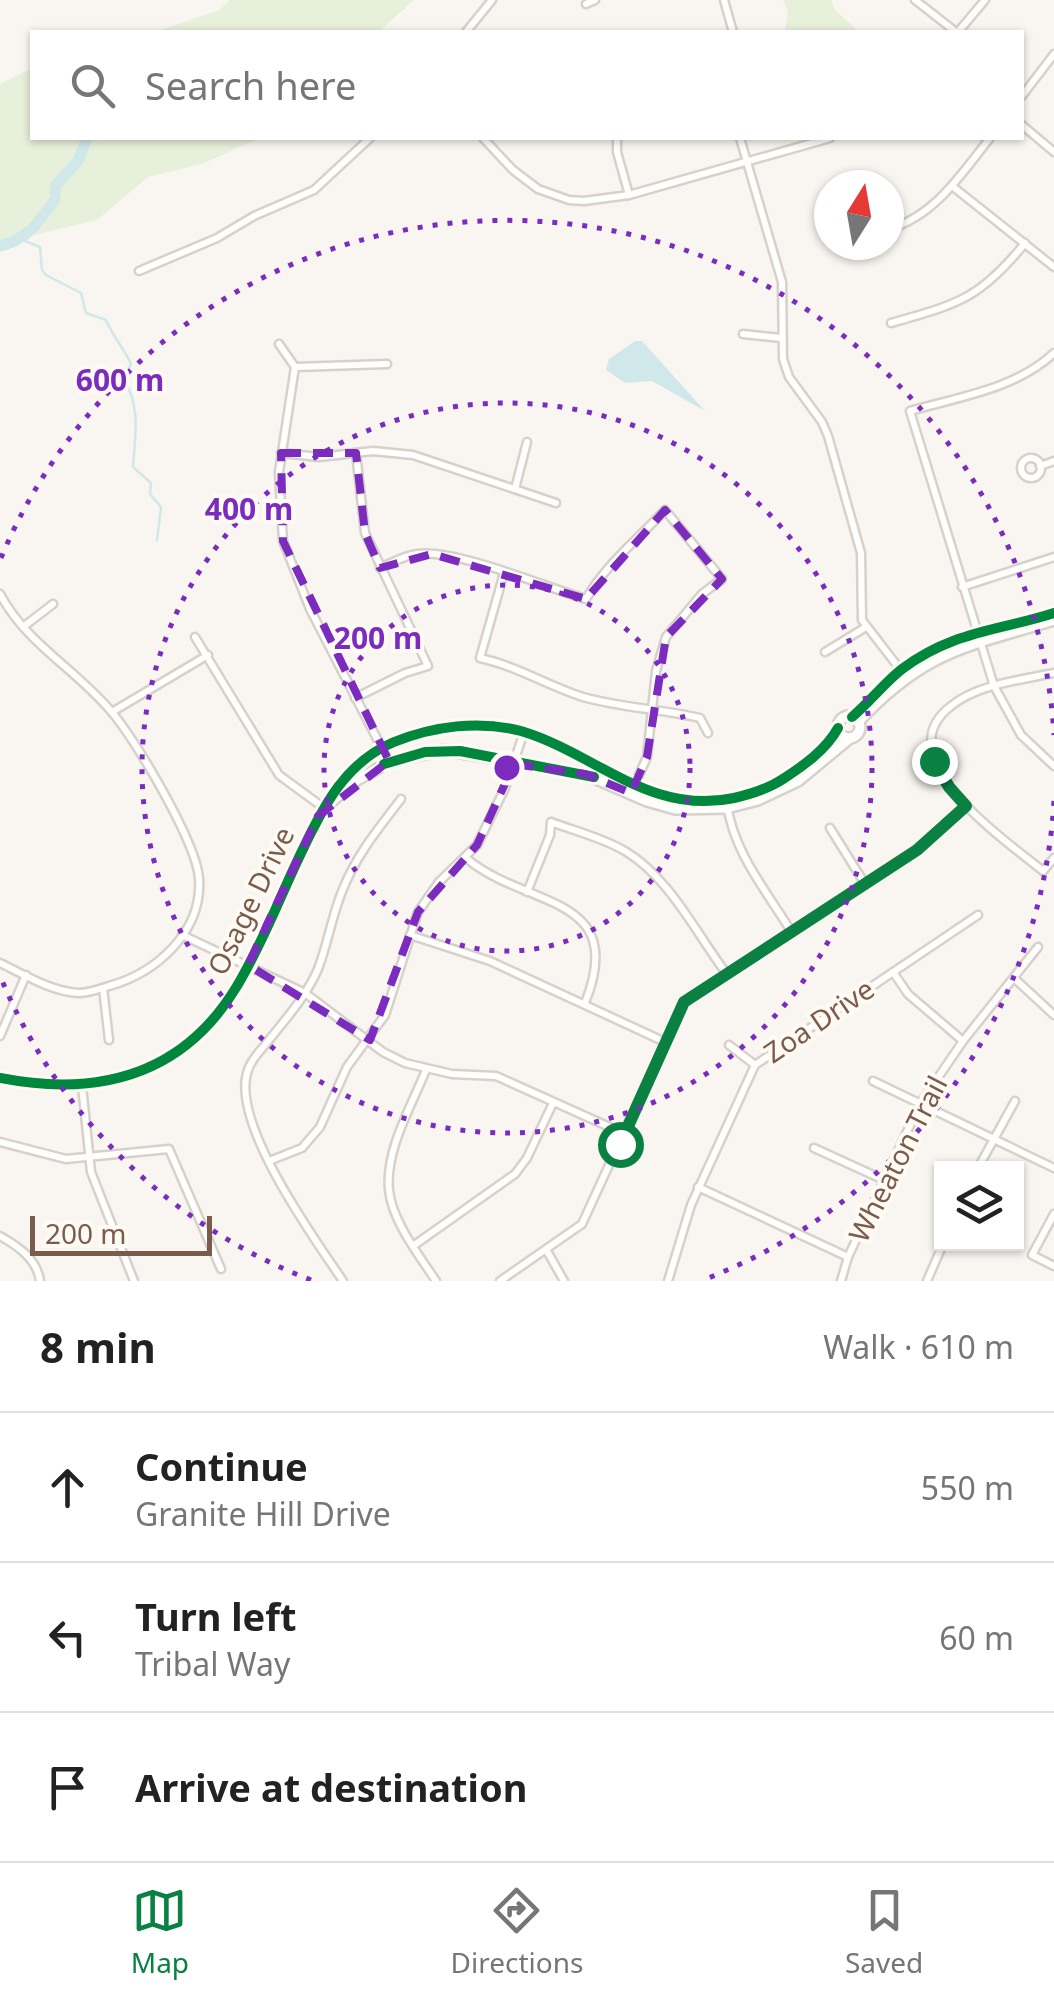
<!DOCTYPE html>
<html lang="en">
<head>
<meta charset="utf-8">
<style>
  body { margin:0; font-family:"Noto Sans",sans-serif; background:#f2f2f2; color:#222 }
  .controls { position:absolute; right:30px; bottom:30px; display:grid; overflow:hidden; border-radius:0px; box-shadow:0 2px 8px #0004 }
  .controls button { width:90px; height:90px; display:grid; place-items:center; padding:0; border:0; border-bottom:2px solid #e0e0e0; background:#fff; color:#222; font:50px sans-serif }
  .compass { position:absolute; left:814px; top:170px; width:90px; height:90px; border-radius:50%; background:#fff; box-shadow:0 2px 8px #0004; rotate:11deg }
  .scale { position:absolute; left:30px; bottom:25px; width:182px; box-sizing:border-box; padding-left:10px; border:5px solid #7a5c4d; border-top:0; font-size:28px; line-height:35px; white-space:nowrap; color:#7a5c4d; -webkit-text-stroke:8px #fffaf3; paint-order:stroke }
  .stop { position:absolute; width:30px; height:30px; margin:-22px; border:8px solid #0b8043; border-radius:50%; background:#fff }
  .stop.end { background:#0b8043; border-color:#fff; box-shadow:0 2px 10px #0008 }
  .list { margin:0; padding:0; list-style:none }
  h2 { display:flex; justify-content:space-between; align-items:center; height:130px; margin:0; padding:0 40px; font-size:42px }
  h2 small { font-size:32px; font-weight:400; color:#767676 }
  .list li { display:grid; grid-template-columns:65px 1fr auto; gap:30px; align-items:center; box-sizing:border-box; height:150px; padding:0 40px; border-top:2px solid #e0e0e0 }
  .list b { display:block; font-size:38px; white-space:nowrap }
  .list p { margin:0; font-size:32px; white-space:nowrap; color:#767676 }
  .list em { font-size:32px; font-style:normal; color:#767676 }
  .icon { flex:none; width:55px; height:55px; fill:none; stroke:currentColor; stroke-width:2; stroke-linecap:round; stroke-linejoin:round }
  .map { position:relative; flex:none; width:1054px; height:1281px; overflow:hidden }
  .search { position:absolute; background:#fff; box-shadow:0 2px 8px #0004; left:30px; right:30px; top:30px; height:110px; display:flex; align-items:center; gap:25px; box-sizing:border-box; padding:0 35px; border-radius:0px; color:#767676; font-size:38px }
  .sheet { height:580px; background:#fff }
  nav { display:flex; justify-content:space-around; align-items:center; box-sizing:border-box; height:140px; border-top:2px solid #e0e0e0; background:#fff; font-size:28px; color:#767676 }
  nav a { display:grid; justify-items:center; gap:5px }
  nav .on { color:#0b8043 }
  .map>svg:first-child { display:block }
</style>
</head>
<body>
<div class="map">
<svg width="1054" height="1281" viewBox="0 0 1054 1281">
  <rect width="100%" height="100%" fill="#f9f5f0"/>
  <g fill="#e7f0db">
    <path d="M230,0H414L378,32H155L220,10Z"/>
    <path d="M783,0H831L835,10L859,32H785L788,12Z"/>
    <path d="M32,68V138H260L202,164L148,177L97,220L0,243V84Z"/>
  </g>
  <path fill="#d0e8ea" d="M635,341H642L705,411L652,381L625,383L606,370L609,359Z"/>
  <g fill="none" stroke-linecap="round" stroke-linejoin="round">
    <path stroke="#d0e8ea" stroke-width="2.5" d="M20,239L40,247L42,270L46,275L81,293L86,313L106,320C113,337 124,348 131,364L124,380C141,407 135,436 133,467L151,483L150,494L161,507L157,540"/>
    <g stroke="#d0e8ea" stroke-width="11">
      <path d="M55,193L56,185L78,161L87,138"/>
      <path d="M0,246C27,240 40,221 55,199"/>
    </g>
    <g stroke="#d7d1cb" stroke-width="11">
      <g id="minor">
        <path d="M724,0L733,32"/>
        <path d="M915,0L956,32"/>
        <path d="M586,4L595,0"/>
        <path d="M466,32L492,0"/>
        <path d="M958,32L985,0"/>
        <path d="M1022,96L1054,54"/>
        <path d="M1022,125L1054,152"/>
        <path d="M483,138L513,170L538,189L569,200L584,201L629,195L830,138"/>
        <path d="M617,138V152L629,195"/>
        <path d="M740,138L782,282L783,359L789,377L822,422L828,436L861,553L862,620L906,677"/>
        <path d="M952,186L1054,267"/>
        <path d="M889,229C935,216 962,173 990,138"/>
        <path d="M139,271L217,238L254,216L314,190L370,138"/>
        <path d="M891,323C958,304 980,299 1025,243"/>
        <path d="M743,334L781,338"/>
        <path d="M279,344L295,367L279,472L283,541L310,609L389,762"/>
        <path d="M1054,353C1016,389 958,397 910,411L994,686L1021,735L1054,766"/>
        <path d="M295,367L387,364"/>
        <path d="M281,453L319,457L373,451L413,455L556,503"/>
        <circle cx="1031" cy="468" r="10"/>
        <path d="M1040,466L1054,461"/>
        <path d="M515,489L527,442"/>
        <path d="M380,568C392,563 405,555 417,554C457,549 545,587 586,599C606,564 638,539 665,510L722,579L702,594L666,637L656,671L647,757L631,793"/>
        <path d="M504,573L480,658C517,666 548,686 583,697C622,708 662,709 700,718L708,733"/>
        <path d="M962,587L1054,557"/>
        <path d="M0,594C26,643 74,668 110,710C135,738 196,842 199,878C203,932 156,973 109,986C100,989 88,993 79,993C52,992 23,974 0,963"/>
        <path d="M23,627L53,604"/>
        <path d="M195,637L279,775L324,808"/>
        <path d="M825,652L866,627"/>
        <path d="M1054,673C1021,680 978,684 951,706C883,758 1008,842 1043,871L1054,858"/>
        <path d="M355,698L405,673L428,666L365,533L356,453"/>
        <path d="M112,712L208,655"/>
        <path d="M727,804C733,851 766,891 791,931"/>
        <path d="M830,828L865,884"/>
        <path d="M466,858C526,909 629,893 585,1003"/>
        <path d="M527,892L550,835L551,822C575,831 603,838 625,851C669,877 696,933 726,973"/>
        <path d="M182,935L305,993L383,1052L405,1063L452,1074L496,1076L625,1134"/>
        <path d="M410,935L490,961L665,1042"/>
        <path d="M893,972L908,994L963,1041"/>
        <path d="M1014,978L1054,1015"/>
        <path d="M103,988L109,1040"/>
        <path d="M0,1036L26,975"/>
        <path d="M729,1045L755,1065"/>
        <path d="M426,1070C412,1105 385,1150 389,1190C392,1221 419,1255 436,1281"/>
        <path d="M873,1081L1054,1168"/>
        <path d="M82,1086L91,1172L134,1281"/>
        <path d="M0,1142L66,1159L169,1149L221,1269"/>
        <path d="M814,1148L884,1180"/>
        <path d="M269,1161L302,1148L320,1127L347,1067L385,1015L418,912L439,882L477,845L505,788L524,732"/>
        <path d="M978,1168L1015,1101"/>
        <path d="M698,1187L848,1257"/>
        <path d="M1054,1214L1032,1255L1054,1266"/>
        <path d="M0,1236C18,1246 37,1259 40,1281"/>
        <path d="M413,1246L515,1174L527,1158L553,1103"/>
        <path d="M547,1251L564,1281"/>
        <path d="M343,1281C314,1238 229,1121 248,1070C251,1060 259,1052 265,1045C284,1021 306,997 318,969C328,943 332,915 343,889C357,854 379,828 401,799"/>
        <path d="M500,1281L582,1224L684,1002L917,850L966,806"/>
        <path d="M668,1281L691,1205L755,1065L978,915"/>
        <path d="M841,1281L848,1257L920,1104L963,1041L1038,947"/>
        <path d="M927,1281L943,1244"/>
      </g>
    </g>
    <g stroke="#d7d1cb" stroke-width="14">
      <g id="tertiary">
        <circle cx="849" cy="727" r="11"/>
        <path d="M852,717C870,702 884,683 902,669C953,631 998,631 1054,613"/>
        <path d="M858,722C925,650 966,647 1054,620"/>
        <path d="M326,806L357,780L389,762L443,750L585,774L647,801L675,809L727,808L758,800L798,781L850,738"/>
        <path d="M0,1078C98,1097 183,1076 237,986C263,943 281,894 303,849C324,805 346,762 394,742C434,726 479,720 521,731C595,753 650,816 734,798C751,794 768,789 783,779C803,766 826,750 838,728"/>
      </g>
    </g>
    <use href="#minor" stroke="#fefefd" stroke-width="6"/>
    <use href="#tertiary" stroke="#fefefd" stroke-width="9"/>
    <g stroke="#fffaf3" stroke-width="16">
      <g id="cycleway">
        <path d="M852,717C870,702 884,683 902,669C953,631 998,631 1054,613"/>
        <path d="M384,764L425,752L460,751L594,777"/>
        <path d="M0,1078C98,1097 183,1076 237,986C263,943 281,894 303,849C324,805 346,762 394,742C434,726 479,720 521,731C595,753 650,816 734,798C751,794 768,789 783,779C803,766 826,750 838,728"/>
      </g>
    </g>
    <use href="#cycleway" stroke="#00873e" stroke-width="10"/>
  </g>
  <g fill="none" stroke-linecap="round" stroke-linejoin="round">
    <path stroke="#0b8043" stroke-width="12" d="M620,1144L684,1002L917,850L966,806L949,787L934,761"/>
  </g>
  <path fill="none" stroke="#7b2cbf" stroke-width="8" stroke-dasharray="20 12" stroke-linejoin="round" d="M281,453H356L365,533L380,568L432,554L586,599L665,510L722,579L666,637L647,757L631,793L585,774L514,764L477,845L418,912L370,1040L248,965L318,816L389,761L283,541Z"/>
  <g fill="none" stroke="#7b2cbf" stroke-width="5" stroke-dasharray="5 10">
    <circle cx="507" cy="768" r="183"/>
    <circle cx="507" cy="768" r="365"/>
    <path d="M1054 801A548 548 0 0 1 703 1280M311 1280A548 548 0 0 1 1 978M1 558A548 548 0 0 1 1054 735"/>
  </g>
  <g text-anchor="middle" stroke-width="8" stroke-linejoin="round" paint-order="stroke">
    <g font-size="28" fill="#7a5c4d" stroke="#fffaf3">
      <text transform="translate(251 901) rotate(-64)" y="10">Osage Drive</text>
      <text transform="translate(819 1021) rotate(-34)" y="10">Zoa Drive</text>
      <text transform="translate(898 1159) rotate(-63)" y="10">Wheaton Trail</text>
    </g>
  </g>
  <circle cx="507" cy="768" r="15" fill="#7b2cbf" stroke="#fffaf3" stroke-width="5"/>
  <g font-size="30" text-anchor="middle" font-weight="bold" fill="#7b2cbf" stroke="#fffaf3" stroke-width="8" stroke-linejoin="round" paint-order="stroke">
    <text x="120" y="391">600 m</text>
    <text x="249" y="520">400 m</text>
    <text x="378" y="649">200 m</text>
  </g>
</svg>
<div class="controls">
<button><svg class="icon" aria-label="layers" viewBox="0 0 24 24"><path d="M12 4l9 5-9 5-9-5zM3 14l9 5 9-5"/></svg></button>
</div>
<svg class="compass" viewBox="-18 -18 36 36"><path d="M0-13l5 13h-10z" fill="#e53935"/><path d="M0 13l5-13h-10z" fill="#767676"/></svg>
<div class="scale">200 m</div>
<div class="stop" style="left:620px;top:1144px"></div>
<div class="stop end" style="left:934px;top:761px"></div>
<div class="search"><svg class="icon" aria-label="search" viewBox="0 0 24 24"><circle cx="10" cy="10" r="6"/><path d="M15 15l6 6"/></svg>Search here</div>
</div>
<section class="sheet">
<h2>8 min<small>Walk · 610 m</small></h2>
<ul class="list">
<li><svg class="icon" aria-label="ahead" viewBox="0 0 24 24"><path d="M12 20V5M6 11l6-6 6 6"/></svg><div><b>Continue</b><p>Granite Hill Drive</p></div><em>550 m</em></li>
<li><svg class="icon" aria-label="left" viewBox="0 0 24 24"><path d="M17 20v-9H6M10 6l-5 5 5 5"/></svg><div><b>Turn left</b><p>Tribal Way</p></div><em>60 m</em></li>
<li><svg class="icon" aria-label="arrive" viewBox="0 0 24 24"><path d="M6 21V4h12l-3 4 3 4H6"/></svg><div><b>Arrive at destination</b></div></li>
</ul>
</section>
<nav>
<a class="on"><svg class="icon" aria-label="map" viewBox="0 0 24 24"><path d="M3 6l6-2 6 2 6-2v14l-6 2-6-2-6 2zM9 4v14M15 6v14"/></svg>Map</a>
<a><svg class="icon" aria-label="directions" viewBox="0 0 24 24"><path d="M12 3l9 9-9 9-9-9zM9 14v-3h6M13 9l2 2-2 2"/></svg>Directions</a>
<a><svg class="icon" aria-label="saved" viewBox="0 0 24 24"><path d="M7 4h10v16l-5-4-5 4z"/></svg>Saved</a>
</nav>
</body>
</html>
